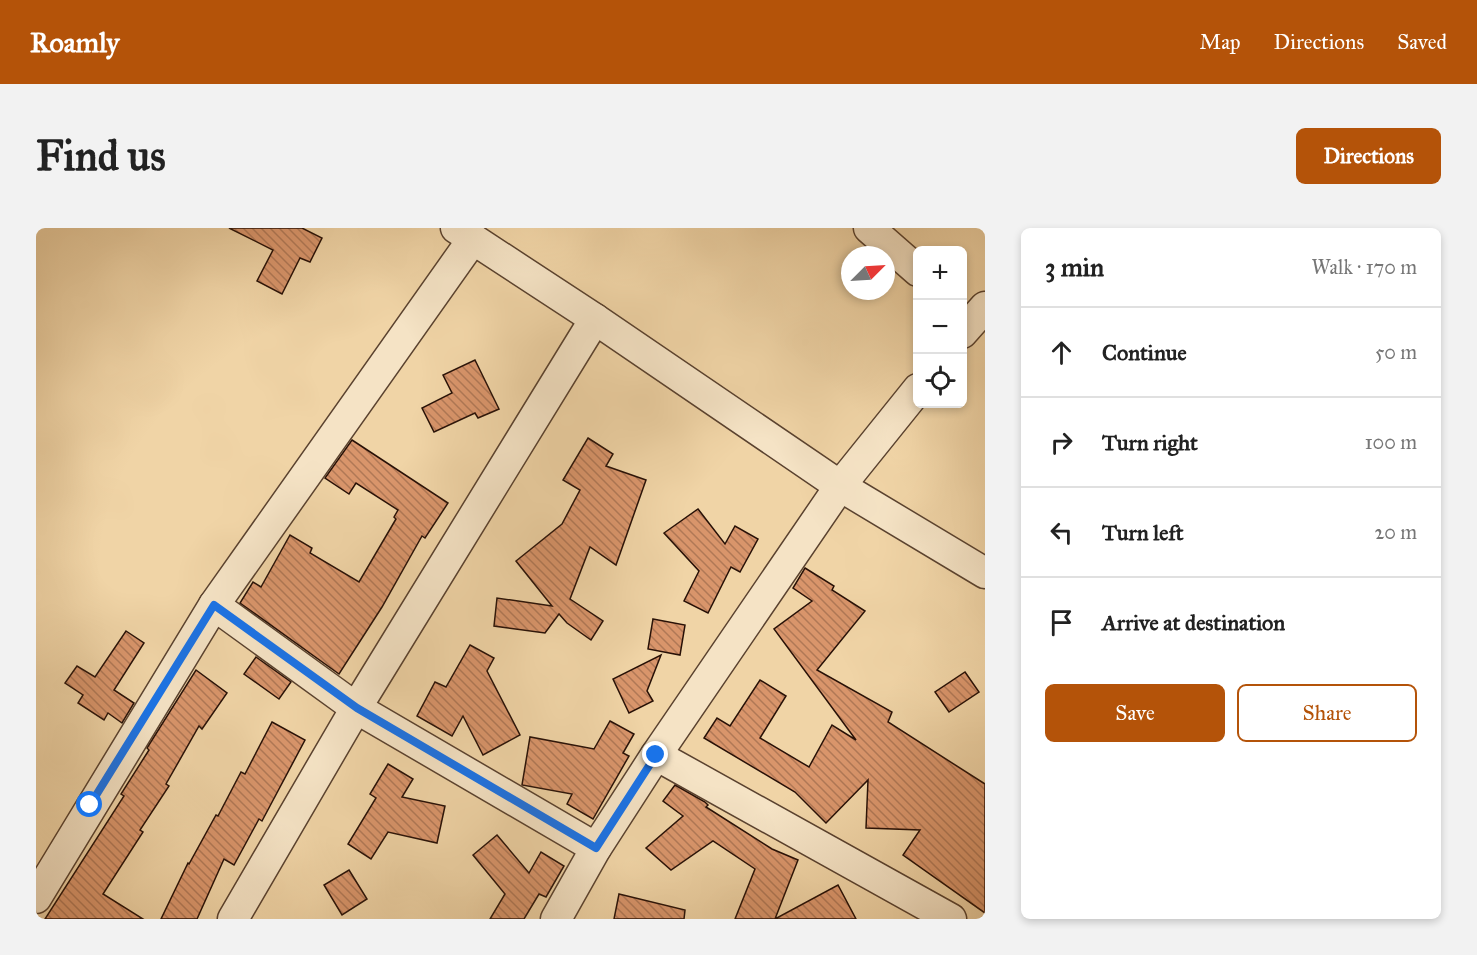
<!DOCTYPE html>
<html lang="en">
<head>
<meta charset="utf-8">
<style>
  body { margin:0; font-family:"IM FELL Great Primer",serif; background:#f2f2f2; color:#222 }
  .controls { position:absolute; right:18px; top:18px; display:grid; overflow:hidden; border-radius:9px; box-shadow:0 3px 9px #0003 }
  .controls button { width:54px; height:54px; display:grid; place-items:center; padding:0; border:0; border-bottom:2px solid #e0e0e0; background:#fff; color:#222; font:30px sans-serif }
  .compass { position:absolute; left:805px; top:18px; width:54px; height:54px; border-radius:50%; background:#fff; box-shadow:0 3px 9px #0003; rotate:66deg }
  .stop { position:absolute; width:18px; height:18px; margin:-14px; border:4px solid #1a73e8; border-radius:50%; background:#fff }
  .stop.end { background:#1a73e8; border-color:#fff; box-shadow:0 2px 6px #0008 }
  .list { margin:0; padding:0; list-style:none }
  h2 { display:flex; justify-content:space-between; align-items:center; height:78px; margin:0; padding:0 24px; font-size:26px }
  h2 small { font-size:20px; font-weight:400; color:#767676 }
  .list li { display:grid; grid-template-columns:39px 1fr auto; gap:18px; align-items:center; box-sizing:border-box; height:90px; padding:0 24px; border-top:2px solid #e0e0e0 }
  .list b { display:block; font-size:22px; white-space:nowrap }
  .list em { font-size:20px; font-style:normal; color:#767676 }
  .actions { display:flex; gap:12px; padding:18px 24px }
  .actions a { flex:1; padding:14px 0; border:2px solid #b45309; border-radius:9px; text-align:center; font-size:21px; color:#b45309 }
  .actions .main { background:#b45309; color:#fff }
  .icon { flex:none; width:33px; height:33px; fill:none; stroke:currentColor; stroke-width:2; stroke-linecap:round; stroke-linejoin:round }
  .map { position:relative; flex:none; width:949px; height:691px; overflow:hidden; border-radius:9px }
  header { display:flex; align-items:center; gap:36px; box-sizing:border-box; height:84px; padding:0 30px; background:#b45309; color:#fff }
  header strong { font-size:28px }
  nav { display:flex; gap:33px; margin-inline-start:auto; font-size:21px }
  .intro { display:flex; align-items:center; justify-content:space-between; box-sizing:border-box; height:144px; padding:0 36px }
  h1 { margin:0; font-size:42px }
  .button { padding:15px 27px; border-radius:9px; background:#b45309; color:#fff; font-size:21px; font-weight:700 }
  main { display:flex; gap:36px; padding:0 36px }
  aside { flex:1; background:#fff; border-radius:9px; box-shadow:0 3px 9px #0003 }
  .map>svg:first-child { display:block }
</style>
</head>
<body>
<header>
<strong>Roamly</strong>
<nav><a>Map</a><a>Directions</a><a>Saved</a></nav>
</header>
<div class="intro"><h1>Find us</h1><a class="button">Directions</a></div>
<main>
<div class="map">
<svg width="949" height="691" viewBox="0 0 949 691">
  <defs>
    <pattern id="building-back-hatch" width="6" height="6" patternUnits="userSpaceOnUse" patternTransform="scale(1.5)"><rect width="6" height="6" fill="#d9956b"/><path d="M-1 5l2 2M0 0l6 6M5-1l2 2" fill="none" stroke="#b07856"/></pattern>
  </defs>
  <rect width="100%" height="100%" fill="#f0d4a6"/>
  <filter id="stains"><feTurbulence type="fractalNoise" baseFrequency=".00333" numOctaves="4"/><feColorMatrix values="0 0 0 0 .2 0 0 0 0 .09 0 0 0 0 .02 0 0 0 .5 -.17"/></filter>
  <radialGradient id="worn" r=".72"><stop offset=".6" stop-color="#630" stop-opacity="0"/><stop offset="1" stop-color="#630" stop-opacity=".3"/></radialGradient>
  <g fill="url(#building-back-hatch)" stroke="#281107" stroke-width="1.5">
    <path d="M193,0H266L286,10L274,34L264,30L246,66L221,53L237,22Z"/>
    <path d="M439,132L463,181L442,190L439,185L398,204L386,180L416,165L407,147Z"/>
    <path d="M552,210L577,226L570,238L610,252L580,337L554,319L534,371L567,393L555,412L531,395L523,386L509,405L458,398L461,370L516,378L480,333L526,296L544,262L527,252Z"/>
    <path d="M316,212L412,275L389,310L386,308L346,379L303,446L204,375L217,354L225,359L254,307L276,320L274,325L323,354L360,291L358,289L362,282L320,255L313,266L289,250Z"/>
    <path d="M662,281L689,316L699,298L722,311L704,344L695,339L672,385L648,373L663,343L628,305Z"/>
    <path d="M769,340L798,358L796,362L829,383L781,442L856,484L852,494L949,556V685L867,627L884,602L830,600L832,552L790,595L759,564L668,510L681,490L694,498L724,452L750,468L724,510L773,539L796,497L820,512L738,401L776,373L757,360Z"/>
    <path d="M617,391L649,397L644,427L612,421Z"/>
    <path d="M90,403L108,415L78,462L98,475L86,495L72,485L68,492L42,475L47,467L29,455L41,438L59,449Z"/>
    <path d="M434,417L458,430L451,443L484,507L447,527L427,488L416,508L381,488L399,454L410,459Z"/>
    <path d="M625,427L611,463L617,473L593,485L577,451Z"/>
    <path d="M220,429L255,454L243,471L208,446Z"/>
    <path d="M160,442L191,465L166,501L163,498L130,556L133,558L104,602L107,604L67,666L107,691H9L88,568L85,566L113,522L111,520Z"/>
    <path d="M929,444L943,464L913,484L899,464Z"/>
    <path d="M574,493L598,506L587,525L593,528L557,591L531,576L536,566L486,557L494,509L558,521Z"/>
    <path d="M236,494L269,512L226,593L223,591L198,637L188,631L161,691H125L152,635L153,636L180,587L182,588L205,544L209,546Z"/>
    <path d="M352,536L377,551L366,569L409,578L401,615L352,604L335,631L312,616L340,570L334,566Z"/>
    <path d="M639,557L669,574L672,577L670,579L736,621L762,632L739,691L802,657L820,691H699L719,641L677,613L635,642L610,620L647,588L627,573Z"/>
    <path d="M461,607L493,645L505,624L528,638L510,669L503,666L488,691H454L469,666L437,627Z"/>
    <path d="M313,642L331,671L306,687L288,657Z"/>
    <path d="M583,666L649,682L648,691H578Z"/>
  </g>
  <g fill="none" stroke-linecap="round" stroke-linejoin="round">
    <g stroke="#5a422f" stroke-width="33">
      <g id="minor">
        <path d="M420,0L559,91L804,258L949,345"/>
        <path d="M833,0L882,43"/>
        <path d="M926,105L949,79"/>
        <path d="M178,377L320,480L560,620"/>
        <path d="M620,527L915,691"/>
        <path d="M0,670L178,377L437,11"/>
        <path d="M197,691L320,480L559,91"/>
        <path d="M520,691L560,620L620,527L804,258L882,161"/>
      </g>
    </g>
    <use href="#minor" stroke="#f5e3c5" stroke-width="30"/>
  </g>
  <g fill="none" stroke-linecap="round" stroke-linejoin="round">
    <path stroke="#1a73e8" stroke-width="8" d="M54,577L178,377L321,480L560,620L620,527"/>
  </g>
  <rect width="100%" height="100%" filter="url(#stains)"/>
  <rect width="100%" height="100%" fill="url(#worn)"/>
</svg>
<div class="controls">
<button>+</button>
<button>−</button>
<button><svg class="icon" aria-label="locate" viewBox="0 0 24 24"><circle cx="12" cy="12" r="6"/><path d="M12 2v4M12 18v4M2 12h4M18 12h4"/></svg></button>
</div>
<svg class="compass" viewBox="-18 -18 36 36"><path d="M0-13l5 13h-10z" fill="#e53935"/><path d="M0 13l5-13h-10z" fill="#767676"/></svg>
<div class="stop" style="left:54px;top:577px"></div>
<div class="stop end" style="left:620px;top:527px"></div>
</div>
<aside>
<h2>3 min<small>Walk · 170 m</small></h2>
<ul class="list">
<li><svg class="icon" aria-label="ahead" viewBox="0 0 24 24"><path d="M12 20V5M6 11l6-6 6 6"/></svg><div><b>Continue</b></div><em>50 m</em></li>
<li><svg class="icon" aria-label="right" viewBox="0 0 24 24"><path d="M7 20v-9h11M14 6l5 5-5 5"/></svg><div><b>Turn right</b></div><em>100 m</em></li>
<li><svg class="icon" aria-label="left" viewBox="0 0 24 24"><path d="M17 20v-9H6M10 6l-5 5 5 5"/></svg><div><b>Turn left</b></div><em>20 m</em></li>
<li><svg class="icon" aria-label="arrive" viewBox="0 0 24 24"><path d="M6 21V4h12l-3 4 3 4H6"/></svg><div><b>Arrive at destination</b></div></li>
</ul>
<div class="actions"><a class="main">Save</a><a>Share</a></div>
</aside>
</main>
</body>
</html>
